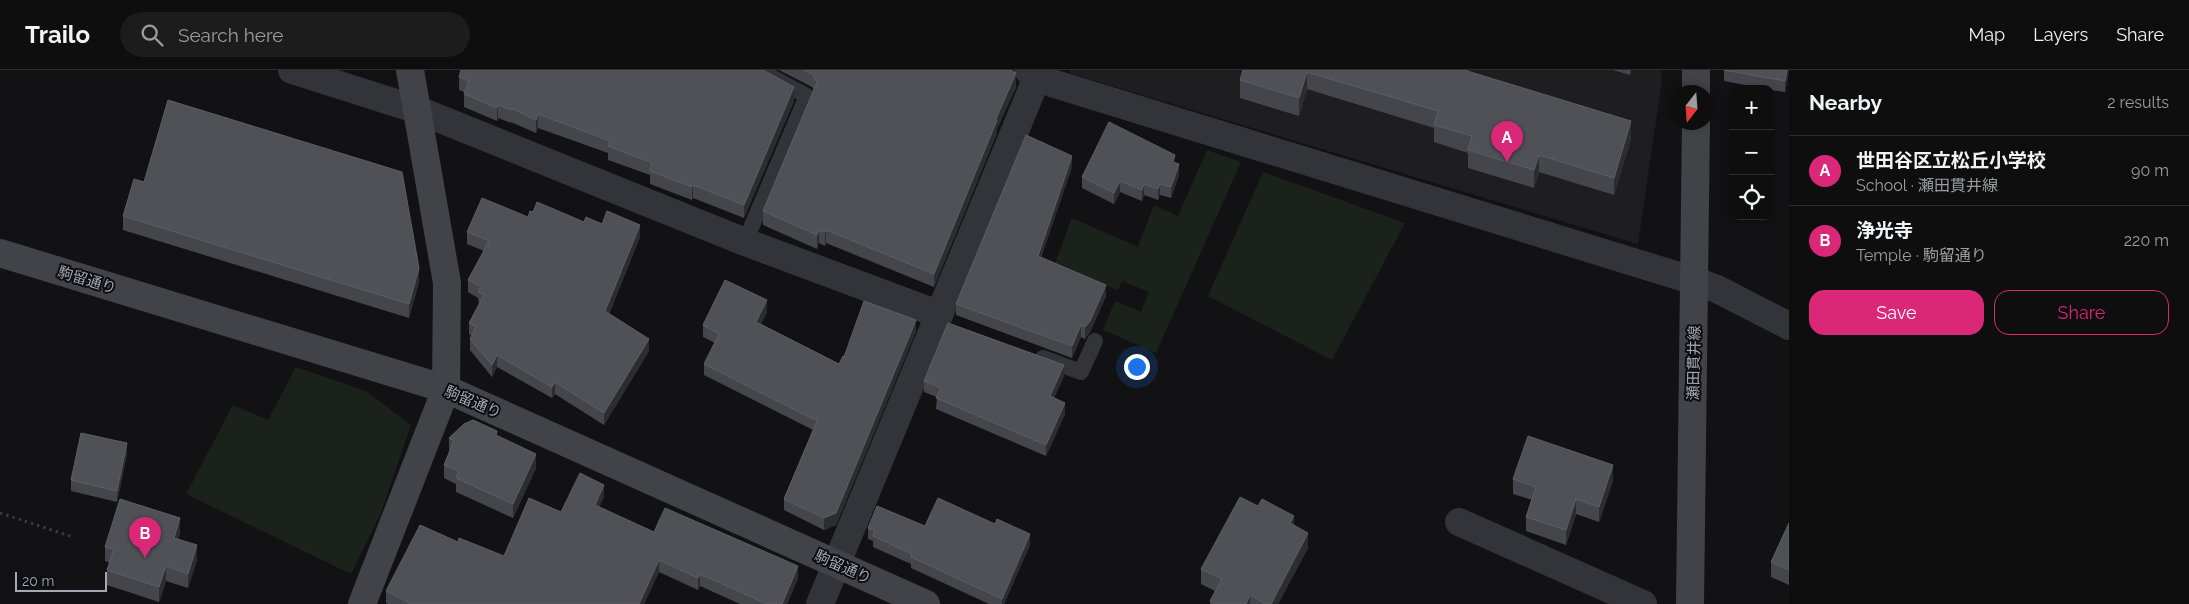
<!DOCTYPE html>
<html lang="en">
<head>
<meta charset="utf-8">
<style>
  body { margin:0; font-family:Raleway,"Noto Sans JP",sans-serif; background:#1c1c1d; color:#f1f3f6 }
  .controls { position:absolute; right:15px; top:15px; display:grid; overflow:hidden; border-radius:10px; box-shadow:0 2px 8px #0003 }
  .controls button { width:45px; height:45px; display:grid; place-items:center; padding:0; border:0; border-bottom:1px solid #2e2e2f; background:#0e0e0f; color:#f1f3f6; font:25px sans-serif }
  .compass { position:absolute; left:1669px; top:15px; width:45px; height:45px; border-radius:50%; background:#0e0e0f; box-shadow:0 2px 8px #0003; rotate:197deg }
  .scale { position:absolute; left:15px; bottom:12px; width:92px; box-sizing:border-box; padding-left:5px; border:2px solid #a3a9b5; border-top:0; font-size:14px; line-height:18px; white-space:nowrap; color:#a3a9b5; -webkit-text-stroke:4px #0d0d0f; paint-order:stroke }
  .you { position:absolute; left:1136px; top:296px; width:18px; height:18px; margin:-12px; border:4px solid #fff; border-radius:50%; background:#1a73e8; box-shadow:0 0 0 8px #1a73e833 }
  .badge { display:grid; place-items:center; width:32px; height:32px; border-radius:50%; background:#db2777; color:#fff; font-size:16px; font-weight:700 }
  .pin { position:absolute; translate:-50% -41px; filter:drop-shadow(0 1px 2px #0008) }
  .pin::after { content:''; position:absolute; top:26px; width:18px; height:15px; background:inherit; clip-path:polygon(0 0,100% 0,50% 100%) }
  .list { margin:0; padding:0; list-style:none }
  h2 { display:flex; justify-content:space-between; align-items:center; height:65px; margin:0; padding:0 20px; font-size:21px }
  h2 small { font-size:16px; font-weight:400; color:#9b9c9e }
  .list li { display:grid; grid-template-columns:32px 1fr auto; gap:15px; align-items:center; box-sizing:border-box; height:70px; padding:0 20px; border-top:1px solid #2e2e2f }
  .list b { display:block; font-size:19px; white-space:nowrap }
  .list p { margin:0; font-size:16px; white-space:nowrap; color:#9b9c9e }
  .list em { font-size:16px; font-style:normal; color:#9b9c9e }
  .actions { display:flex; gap:10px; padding:15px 20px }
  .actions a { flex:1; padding:11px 0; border:1px solid #db2777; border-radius:15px; text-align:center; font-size:18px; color:#db2777 }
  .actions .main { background:#db2777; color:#fff }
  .icon { flex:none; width:28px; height:28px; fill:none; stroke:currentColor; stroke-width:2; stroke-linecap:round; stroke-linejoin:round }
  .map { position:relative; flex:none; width:1789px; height:534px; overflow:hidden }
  header { display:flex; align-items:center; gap:30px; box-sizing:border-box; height:70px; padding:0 25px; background:#0e0e0f; border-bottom:1px solid #2e2e2f }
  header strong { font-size:24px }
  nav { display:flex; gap:28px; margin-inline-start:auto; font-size:18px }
  .search { width:350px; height:45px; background:#1c1c1d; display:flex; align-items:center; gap:12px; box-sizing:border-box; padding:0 18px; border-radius:28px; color:#9b9c9e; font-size:19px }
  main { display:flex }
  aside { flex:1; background:#0e0e0f }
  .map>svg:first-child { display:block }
</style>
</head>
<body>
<header>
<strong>Trailo</strong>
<div class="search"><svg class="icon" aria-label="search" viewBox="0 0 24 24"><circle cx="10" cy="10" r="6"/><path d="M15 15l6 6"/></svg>Search here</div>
<nav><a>Map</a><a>Layers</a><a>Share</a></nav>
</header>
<main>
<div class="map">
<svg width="1789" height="534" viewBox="0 0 1789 534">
  <rect width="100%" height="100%" fill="#121214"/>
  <path fill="#1e1e21" d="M1071,0H1661L1662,10L1638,174L1069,3Z"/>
  <g fill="#1a221b">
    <path d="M1207,80L1241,92L1156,283L1103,260L1115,231L1141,242L1149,222L1122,211L1118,220L1054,196L1072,148L1138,177L1154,135L1178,146Z"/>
    <path d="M1263,102L1405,153L1332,290L1208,226Z"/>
    <path d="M296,297L366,321L411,355L381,443L351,504L186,424L233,335L268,350Z"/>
  </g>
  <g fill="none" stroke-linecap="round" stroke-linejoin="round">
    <path stroke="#393b40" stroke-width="3" stroke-dasharray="2.5 4" stroke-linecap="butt" d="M0,443L73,467"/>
    <g stroke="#333439" stroke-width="16">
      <path d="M745,172L807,26L758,0"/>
      <path d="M1043,288L1081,302L1095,271"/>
    </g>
    <g stroke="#333439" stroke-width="28">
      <path d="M292,0L418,40L745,172L938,244"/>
      <path d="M1028,0L1052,13L1695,211L1717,219L1789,256"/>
      <path d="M1459,452L1643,534"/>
      <path d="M820,534L1040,0"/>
    </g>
    <g stroke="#414349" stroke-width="28">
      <path d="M1696,22V0"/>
      <path d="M0,183L446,319L926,534"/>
      <path d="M362,534L446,319L447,213L410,0"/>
      <path d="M1690,534L1696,52"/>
    </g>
  </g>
  <g fill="#45464c">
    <path d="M779,0H1012L1016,17L997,59V63L934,217L826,173L825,176L819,173L817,179L763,155V141L814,20L812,17Z"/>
    <path d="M1241,0H1464L1631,69L1614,125L1539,102L1534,118L1468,98V83L1434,72V58L1307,19L1299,46L1240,28V10L1243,0Z"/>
    <path d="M1613,0H1631L1630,5Z"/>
    <path d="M1724,0H1789L1785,22L1770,20V19H1766L1724,11Z"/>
    <path d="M459,7L794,31L744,148L693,128L692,130L650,114V105L608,90V83L538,58L536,63L511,52V53L498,48L497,51L464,37V22L459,20Z"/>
    <path d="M1175,93L1179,105L1171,128L1160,125L1158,130L1144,125L1142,131L1120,122L1114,134L1082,118V107Z"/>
    <path d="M1072,97L1041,187L1106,226L1090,262L1085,269L1081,267L1072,288L956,245V234Z"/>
    <path d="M123,146L419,212L409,248L123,160Z"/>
    <path d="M528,147L602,154L640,167L609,244L649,281L604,355L555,324L552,328L497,297L492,307L470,280V269L472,266L469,264V253L479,235L478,228L468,222V210L484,181L467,174V162Z"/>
    <path d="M767,242L761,254L839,294L844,287L916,261L836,455L824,460L784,440V429L813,360L704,305V294L715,273L703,267V255Z"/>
    <path d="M1064,306L1054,328L1065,344L1046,386L936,339L937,327L924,322V311Z"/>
    <path d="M497,366L536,398L513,448L456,422V414L444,408V395L449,382V368Z"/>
    <path d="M127,384L117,432L71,421V410Z"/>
    <path d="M1513,409L1613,410L1599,452L1576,444L1566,475L1526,461V447L1532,430L1513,424Z"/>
    <path d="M604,427L599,437L654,462L798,508L787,534H740L700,516L698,520L659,502L644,534H388L386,533V521L458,472L504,486L561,442Z"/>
    <path d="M1789,453V515L1771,507V492Z"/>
    <path d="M1294,455L1308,478L1278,534H1210V531L1215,521L1201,514V499Z"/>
    <path d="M925,456L1030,475L1004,534H989L911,498V494L873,477V471L868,469V458Z"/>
    <path d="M180,463L178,469L197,490L188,518L166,511L159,532L107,515V500L110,493L105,491V477Z"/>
  </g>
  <g fill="#2c2d31">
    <path d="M1787,0H1789L1785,22V11Z"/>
    <path d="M1307,2V19L1299,46V28Z"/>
    <path d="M1016,3V17L997,59V63L934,217V204L996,49Z"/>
    <path d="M794,17V31L744,148V135Z"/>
    <path d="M498,35V48L497,51V38Z"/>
    <path d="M538,44V58L536,63V50Z"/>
    <path d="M1631,51V69L1614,125V108Z"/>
    <path d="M1539,85V102L1534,118V100Z"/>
    <path d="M1072,86V97L1038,197V186Z"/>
    <path d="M1179,94V105L1171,128V117Z"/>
    <path d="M1120,111V122L1114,134V123Z"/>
    <path d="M1144,114V125L1142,131V120Z"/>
    <path d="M1160,114V125L1158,130V119Z"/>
    <path d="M693,115V128L692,130V117Z"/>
    <path d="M640,155V167L605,253V241Z"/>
    <path d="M819,160V173L817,179V165Z"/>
    <path d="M826,160V173L825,176V162Z"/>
    <path d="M419,198V212L409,248V234Z"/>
    <path d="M1106,215V226L1090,262L1085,269V257Z"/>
    <path d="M767,230V242L756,263V252Z"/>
    <path d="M916,250V261L836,455L824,460V448Z"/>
    <path d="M1081,255V267L1072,288V276Z"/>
    <path d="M649,269V281L604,355V343Z"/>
    <path d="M497,285V297L492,307V295Z"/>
    <path d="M1064,295V306L1050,337V326Z"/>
    <path d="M555,312V324L552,328V317Z"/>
    <path d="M1065,333V344L1046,386V375Z"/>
    <path d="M127,373V384L117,432V421Z"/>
    <path d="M536,384V398L513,448V434Z"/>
    <path d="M1613,395V410L1599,452V437Z"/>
    <path d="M604,415V427L595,447V435Z"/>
    <path d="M1576,429V444L1566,475V460Z"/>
    <path d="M1294,446V461L1290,453Z"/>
    <path d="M180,448V463L174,483V468Z"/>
    <path d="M1308,463V478L1278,534H1271Z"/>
    <path d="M1030,464V475L1004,534H1002V529Z"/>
    <path d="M197,475V490L188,518V504Z"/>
    <path d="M659,490V502L644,534H639Z"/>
    <path d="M166,496V511L159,532V517Z"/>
    <path d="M798,496V508L787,534H782Z"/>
    <path d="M700,504V516L698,520V508Z"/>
    <path d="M1250,525V534H1246Z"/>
  </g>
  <g fill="#4f5157" stroke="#5c5f66">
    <path d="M461,0H763L794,17L744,135L693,115L692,117L650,101L652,93L608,76L610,71L538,44L536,50L511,38V40L498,35L497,38L464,24L469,11L459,7Z"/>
    <path d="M804,0H1010L1016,3L996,49L997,50L934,204L826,160L825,162L819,160L817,165L763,141L817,12L812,4Z"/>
    <path d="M1243,0H1464L1631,51L1614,108L1539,85L1534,100L1468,80L1472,66L1434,55L1438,41L1307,2L1299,28L1240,10Z"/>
    <path d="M1724,0H1787L1785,11Z"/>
    <path d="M168,30L402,102L419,198L409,234L123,146L134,109L144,112Z"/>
    <path d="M1109,52L1175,85L1173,92L1179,94L1171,117L1160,114L1158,119L1144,114L1142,120L1120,111L1114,123L1082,107Z"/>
    <path d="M1026,65L1072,86L1038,186L1106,215L1090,251L1085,257L1081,255L1072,276L956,234Z"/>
    <path d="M482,128L528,147L530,141L533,142L537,132L584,152L586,147L602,154L607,141L640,155L605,241L649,269L604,343L555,312L552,317L497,285L492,295L470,269L476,257L469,253L484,225L478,222L481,217L468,210L489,171L467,162Z"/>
    <path d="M725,210L767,230L756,252L839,294L843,286L844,287L864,231L916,250L836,443L824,448L784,429L817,351L704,294L719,264L703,255Z"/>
    <path d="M948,253L1064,295L1050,326L1065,333L1046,375L936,328L941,318L924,311Z"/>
    <path d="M473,350L497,361L496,365L536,384L513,434L456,408L459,401L444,395L454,371L449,368L464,354Z"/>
    <path d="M81,363L127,373L117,421L71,410Z"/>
    <path d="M1528,366L1613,395L1599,437L1576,429L1566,460L1526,447L1536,417L1513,409Z"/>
    <path d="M580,403L604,415L595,435L654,462L665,438L798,496L782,534H767L700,504L698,508L659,490L639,534H411L386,521L420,455L458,472L459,468L504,486L529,428L561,442Z"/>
    <path d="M1240,427L1258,436L1262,429L1294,446L1290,453L1308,463L1271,534H1266L1250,525L1246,534H1215L1210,531L1222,509L1201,499Z"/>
    <path d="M938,428L995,454L997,449L1030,464L1002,529L911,487L912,484L873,466L875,461L868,458L877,436L925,456Z"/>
    <path d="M120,429L180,448L174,468L197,475L188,504L166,496L159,517L107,500L114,479L105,477Z"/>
    <path d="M1789,453V500L1771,492Z"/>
  </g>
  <g text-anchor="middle" stroke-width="4" stroke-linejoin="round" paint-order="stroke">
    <g font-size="15" fill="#a3a9b5" stroke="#0d0d0f">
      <text transform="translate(87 210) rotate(17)" y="5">駒留通り</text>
      <text transform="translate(1694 293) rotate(-89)" y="5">瀬田貫井線</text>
      <text transform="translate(473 332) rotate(23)" y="5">駒留通り</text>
      <text transform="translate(843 497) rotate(24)" y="5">駒留通り</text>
    </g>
  </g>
</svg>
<div class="controls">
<button>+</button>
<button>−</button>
<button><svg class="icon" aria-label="locate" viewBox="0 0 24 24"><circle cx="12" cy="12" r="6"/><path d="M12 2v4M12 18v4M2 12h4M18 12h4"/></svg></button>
</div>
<svg class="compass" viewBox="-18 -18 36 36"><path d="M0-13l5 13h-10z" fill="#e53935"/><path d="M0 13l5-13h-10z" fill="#9b9c9e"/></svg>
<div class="scale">20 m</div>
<div class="you"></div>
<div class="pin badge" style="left:1507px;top:92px">A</div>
<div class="pin badge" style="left:145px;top:488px">B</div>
</div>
<aside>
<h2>Nearby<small>2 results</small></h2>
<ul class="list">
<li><span class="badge">A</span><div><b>世田谷区立松丘小学校</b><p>School · 瀬田貫井線</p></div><em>90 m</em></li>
<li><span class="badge">B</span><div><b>浄光寺</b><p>Temple · 駒留通り</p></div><em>220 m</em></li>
</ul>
<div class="actions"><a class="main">Save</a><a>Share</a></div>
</aside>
</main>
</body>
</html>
